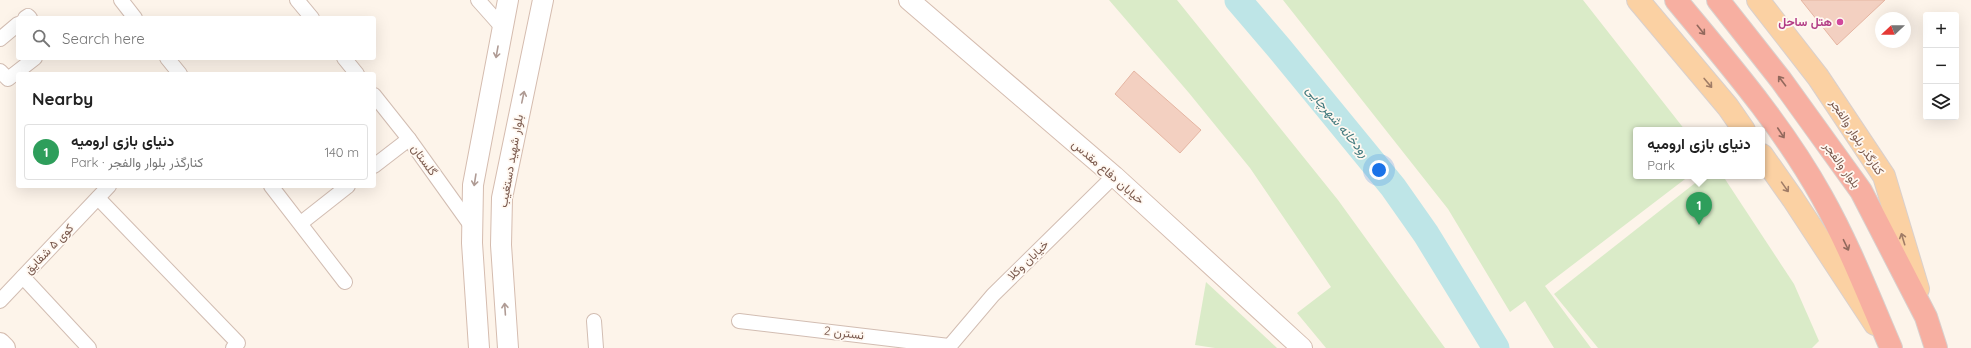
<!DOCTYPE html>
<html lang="en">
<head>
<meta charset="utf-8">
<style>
  body { margin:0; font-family:Quicksand,Vazirmatn,sans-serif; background:#f2f2f2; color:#222 }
  .controls { position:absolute; right:12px; top:12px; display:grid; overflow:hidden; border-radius:4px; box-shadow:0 4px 16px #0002 }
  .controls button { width:36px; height:36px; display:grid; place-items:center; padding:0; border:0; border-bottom:1px solid #e0e0e0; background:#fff; color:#222; font:20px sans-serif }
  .compass { position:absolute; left:1875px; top:12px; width:36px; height:36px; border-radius:50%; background:#fff; box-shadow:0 4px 16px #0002; rotate:248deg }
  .you { position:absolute; left:1379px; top:170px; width:14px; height:14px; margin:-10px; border:3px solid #fff; border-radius:50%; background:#1a73e8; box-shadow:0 0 0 6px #1a73e833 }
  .badge { display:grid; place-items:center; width:26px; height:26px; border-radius:50%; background:#d93025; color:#fff; font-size:13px; font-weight:700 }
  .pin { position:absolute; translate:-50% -33px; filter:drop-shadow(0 1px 2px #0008) }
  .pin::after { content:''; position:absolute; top:21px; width:14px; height:12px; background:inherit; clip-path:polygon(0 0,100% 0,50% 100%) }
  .popup { position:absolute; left:1633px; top:127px; width:132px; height:52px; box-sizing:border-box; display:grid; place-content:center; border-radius:4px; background:#fff; filter:drop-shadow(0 1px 3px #0005); font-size:13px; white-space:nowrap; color:#767676 }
  .popup b { font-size:15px; color:#222 }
  .popup::after { content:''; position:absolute; left:50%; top:100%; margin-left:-8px; border:8px solid transparent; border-top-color:#fff }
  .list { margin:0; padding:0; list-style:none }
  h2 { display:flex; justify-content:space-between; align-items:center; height:52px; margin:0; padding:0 16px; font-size:17px }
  h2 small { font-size:13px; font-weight:400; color:#767676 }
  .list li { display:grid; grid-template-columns:26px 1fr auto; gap:12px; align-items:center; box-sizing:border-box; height:56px; margin:0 8px 8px; padding:0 8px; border:1px solid #e0e0e0; border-radius:4px }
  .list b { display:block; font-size:15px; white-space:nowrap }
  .list p { margin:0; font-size:13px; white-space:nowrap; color:#767676 }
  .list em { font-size:13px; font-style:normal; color:#767676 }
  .icon { flex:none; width:22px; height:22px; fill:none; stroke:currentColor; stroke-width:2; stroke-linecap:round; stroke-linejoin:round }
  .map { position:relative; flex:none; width:1971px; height:348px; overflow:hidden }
  .search { position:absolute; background:#fff; box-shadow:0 4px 16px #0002; left:16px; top:16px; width:360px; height:44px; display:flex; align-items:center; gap:10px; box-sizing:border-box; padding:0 14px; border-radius:4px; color:#767676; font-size:15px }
  .panel { position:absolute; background:#fff; box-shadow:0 4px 16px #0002; left:16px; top:72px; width:360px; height:116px; border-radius:4px }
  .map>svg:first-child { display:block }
</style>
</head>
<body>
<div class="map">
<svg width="1971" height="348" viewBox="0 0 1971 348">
  <rect width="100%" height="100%" fill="#fdf4ea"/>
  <g fill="#daebc8">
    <path d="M1109,0H1177L1338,200L1445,348H1326L1297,313L1331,287L1250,168L1189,93Z"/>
    <path d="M1283,0H1583L1685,130H1636V176H1689L1545,286L1591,348H1554L1525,301L1510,312L1448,209Z"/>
    <path d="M1704,176H1723L1794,284L1819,341L1812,348H1598L1554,294Z"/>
    <path d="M1206,282L1277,348H1215L1195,345Z"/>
  </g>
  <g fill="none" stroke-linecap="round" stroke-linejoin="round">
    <path stroke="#bee5e7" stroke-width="27" d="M1238,0L1279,48L1393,187L1426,234L1496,348"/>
  </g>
  <g fill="#f3d0c1" stroke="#e5b5a2">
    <path d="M1801,0H1885L1837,45Z"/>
    <path d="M1134,71L1201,130L1180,153L1115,94Z"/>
  </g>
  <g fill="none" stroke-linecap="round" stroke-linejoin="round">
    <g stroke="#d2bdb2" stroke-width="16">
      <g id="street">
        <path d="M121,0L135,18"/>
        <path d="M297,0L312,18"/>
        <path d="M478,0L502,27"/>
        <path d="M25,18L28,16L30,18"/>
        <path d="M0,39L18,24"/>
        <path d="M167,58L180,74"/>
        <path d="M344,58L357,74"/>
        <path d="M0,71L8,79L35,58"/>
        <path d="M374,95L409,139L472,227"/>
        <path d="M374,166L409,139"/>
        <path d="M271,186L345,282"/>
        <path d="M98,198L238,343L233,348"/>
        <path d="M301,223L348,186"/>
        <path d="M23,277L89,348"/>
        <path d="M0,301L109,186"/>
        <path d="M594,321L596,348"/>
        <path d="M739,321L949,346"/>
        <path d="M948,348L993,295L1114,176"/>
      </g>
    </g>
    <g stroke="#d5bcaf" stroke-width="22">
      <g id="secondary">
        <path d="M909,0L1114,176L1302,348"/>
        <path d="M0,343L5,348"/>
        <path d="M479,348L472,243L473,185L508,0"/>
        <path d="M508,348L501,245L502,198L543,0"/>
      </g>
    </g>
    <g stroke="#d9d0cd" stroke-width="24">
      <g id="primary">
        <path d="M1638,0L1728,107L1744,130"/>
        <path d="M1758,0L1818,77L1884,176L1918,289"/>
        <path d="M1762,155L1793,199L1875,324"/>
      </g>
    </g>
    <g stroke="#d9d0cd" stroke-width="24">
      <g id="highway">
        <path d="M1676,0C1728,63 1782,125 1822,197C1849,245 1869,297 1891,348"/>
        <path d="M1718,0L1781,80L1861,191L1926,317L1936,348"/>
      </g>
    </g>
    <use href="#street" stroke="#fff" stroke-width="14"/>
    <use href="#secondary" stroke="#fff" stroke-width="20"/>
    <use href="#primary" stroke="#fbd1a3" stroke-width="22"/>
    <use href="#highway" stroke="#f7afa1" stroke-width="22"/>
  </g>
  <defs><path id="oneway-shaft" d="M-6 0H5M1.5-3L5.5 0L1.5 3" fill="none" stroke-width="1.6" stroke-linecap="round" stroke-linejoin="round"/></defs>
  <g stroke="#92695d">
    <use href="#oneway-shaft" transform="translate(1701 30) rotate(51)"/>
    <use href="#oneway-shaft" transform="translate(1782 81) rotate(-127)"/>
    <use href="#oneway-shaft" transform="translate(1781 133) rotate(57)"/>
    <use href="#oneway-shaft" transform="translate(1846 245) rotate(64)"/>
  </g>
  <g stroke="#af9b94">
    <use href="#oneway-shaft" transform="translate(497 52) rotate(100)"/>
    <use href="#oneway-shaft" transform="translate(523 97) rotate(-78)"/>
    <use href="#oneway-shaft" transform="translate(475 180) rotate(99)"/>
    <use href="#oneway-shaft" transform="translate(505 309) rotate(-94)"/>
  </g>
  <g stroke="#a07c66">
    <use href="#oneway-shaft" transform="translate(1708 83) rotate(50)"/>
    <use href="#oneway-shaft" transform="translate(1785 187) rotate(55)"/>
    <use href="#oneway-shaft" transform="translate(1903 239) rotate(-107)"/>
  </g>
  <circle fill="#d1479c" stroke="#fff8f1" stroke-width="1.5" cx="1840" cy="22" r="4"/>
  <g text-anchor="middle" stroke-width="3.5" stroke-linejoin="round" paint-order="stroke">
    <g font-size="12" font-weight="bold" fill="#b23c85" stroke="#fff8f1" text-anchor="end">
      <text x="1832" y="26">هتل ساحل</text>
    </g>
    <g font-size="12" fill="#79584c" stroke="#fff8f1">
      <text transform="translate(1857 137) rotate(57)" y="4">کنارگذر بلوار والفجر</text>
      <text transform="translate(424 160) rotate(54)" y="4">گلستان</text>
      <text transform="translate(511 161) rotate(-80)" y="4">بلوار شهید دستغیب</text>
      <text transform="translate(1842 165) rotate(54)" y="4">بلوار والفجر</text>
      <text transform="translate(1108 172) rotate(41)" y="4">خیابان دفاع مقدس</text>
      <text transform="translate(49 249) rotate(-46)" y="4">کوی ۵ شقایق</text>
      <text transform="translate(1028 260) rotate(-44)" y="4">خیابان وکلا</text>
      <text transform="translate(844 333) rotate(7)" y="4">نسترن 2</text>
    </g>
    <g font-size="13" font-style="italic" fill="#40797d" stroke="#fff8f1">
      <text transform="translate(1338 121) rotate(50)" y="5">رودخانه شهرچایی</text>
    </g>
  </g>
</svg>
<div class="controls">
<button>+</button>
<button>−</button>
<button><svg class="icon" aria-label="layers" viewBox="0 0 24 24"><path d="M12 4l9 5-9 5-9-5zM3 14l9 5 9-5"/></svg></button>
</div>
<svg class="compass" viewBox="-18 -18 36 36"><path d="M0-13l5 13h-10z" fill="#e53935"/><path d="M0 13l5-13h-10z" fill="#767676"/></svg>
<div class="you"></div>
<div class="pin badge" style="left:1699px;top:225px;background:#2e9e5b">1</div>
<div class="popup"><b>دنیای بازی ارومیه</b>Park</div>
<div class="search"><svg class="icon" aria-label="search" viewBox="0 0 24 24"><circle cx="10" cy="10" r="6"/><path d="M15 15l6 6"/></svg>Search here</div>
<section class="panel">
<h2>Nearby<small></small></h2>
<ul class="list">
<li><span class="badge" style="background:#2e9e5b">1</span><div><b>دنیای بازی ارومیه</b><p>Park · کنارگذر بلوار والفجر</p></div><em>140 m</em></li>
</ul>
</section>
</div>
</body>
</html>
